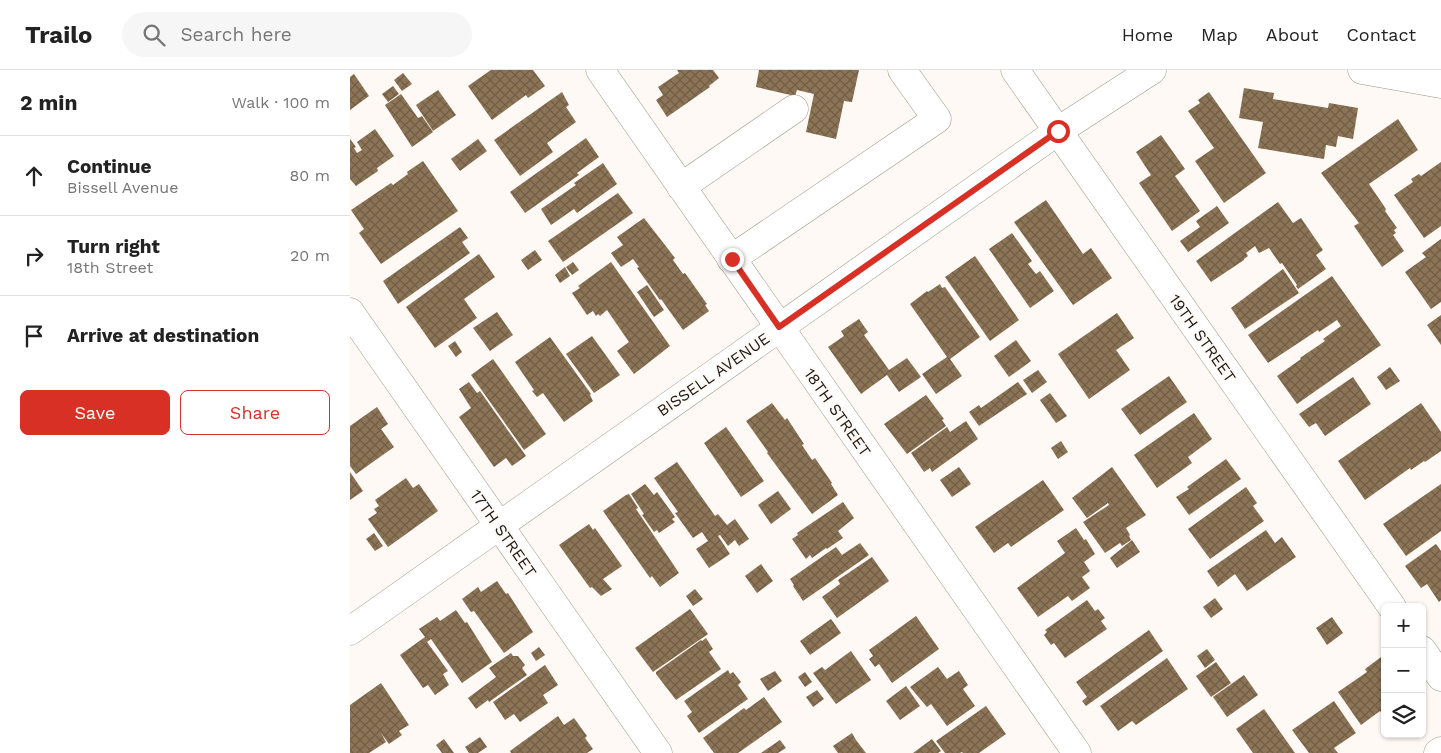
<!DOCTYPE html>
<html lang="en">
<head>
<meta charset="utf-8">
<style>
  body { margin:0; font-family:"Work Sans",sans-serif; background:#f6f6f6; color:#222 }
  .controls { position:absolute; right:15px; bottom:15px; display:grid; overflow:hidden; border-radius:8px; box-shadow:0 1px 4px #0004 }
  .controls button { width:45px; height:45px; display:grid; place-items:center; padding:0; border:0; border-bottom:1px solid #e0e0e0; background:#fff; color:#222; font:25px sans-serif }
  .stop { position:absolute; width:15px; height:15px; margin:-11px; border:4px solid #d93025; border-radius:50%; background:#fff }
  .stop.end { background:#d93025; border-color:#fff; box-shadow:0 1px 5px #0008 }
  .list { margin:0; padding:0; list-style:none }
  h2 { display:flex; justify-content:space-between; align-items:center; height:65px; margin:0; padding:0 20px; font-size:21px }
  h2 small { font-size:16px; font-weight:400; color:#767676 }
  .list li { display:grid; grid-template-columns:32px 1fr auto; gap:15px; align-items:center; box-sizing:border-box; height:80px; padding:0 20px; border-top:1px solid #e0e0e0 }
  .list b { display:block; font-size:19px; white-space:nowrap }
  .list p { margin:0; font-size:16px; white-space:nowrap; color:#767676 }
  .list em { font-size:16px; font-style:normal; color:#767676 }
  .actions { display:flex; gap:10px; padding:15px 20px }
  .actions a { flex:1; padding:11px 0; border:1px solid #d93025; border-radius:8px; text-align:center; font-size:18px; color:#d93025 }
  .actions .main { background:#d93025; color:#fff }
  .icon { flex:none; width:28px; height:28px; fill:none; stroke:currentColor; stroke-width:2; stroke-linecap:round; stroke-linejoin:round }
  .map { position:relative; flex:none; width:1091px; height:683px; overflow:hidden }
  header { display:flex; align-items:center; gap:30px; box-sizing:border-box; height:70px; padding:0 25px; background:#fff; border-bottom:1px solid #e0e0e0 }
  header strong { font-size:24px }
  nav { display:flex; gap:28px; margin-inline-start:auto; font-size:18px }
  .search { width:350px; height:45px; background:#f6f6f6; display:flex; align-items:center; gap:12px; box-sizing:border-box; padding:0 18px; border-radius:28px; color:#767676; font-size:19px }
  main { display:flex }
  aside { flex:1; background:#fff }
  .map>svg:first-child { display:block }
</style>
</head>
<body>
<header>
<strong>Trailo</strong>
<div class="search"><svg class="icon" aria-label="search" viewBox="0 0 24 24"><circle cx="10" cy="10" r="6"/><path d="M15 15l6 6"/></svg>Search here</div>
<nav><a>Home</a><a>Map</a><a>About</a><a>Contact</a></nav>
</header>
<main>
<aside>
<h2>2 min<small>Walk · 100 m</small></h2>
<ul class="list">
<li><svg class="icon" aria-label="ahead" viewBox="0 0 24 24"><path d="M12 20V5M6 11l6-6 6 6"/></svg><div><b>Continue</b><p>Bissell Avenue</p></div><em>80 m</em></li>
<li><svg class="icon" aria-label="right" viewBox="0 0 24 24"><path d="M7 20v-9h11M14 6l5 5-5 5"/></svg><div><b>Turn right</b><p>18th Street</p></div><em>20 m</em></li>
<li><svg class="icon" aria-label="arrive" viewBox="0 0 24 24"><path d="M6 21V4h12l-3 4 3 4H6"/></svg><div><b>Arrive at destination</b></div></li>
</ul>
<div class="actions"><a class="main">Save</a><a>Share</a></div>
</aside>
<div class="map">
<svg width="1091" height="683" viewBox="0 0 1091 683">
  <defs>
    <pattern id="building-cross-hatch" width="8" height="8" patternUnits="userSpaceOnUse" patternTransform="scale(1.25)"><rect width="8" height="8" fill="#8c7456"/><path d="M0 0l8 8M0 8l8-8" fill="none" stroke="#725e46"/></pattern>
  </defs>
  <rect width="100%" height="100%" fill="#fef9f4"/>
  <g fill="url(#building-cross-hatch)">
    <path d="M141,0H183L195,16L178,28L176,25L142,50L118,16Z"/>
    <path d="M327,0H363L369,8L359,16L360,17L317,47L306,30L313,25L308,17L329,3Z"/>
    <path d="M409,0H509L502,32L494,31L486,69L456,62L464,24L447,20L445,26L406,17Z"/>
    <path d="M53,3L62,14L52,21L44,10Z"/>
    <path d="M4,4L19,26L0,40V7Z"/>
    <path d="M43,16L49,24L38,32L32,24Z"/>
    <path d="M894,18L924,23L923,29L978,38L979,33L1008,38L1003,69L988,66L986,77L976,75L974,89L908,78L913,52L889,48Z"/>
    <path d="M88,20L106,45L83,61L66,35Z"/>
    <path d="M212,22L219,35L216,37L226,52L197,73L203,82L170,106L144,70Z"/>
    <path d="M859,22L916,103L874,133L845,91L864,78L838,41L850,33L848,30Z"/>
    <path d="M51,24L68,48L72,46L83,62L62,77L35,35Z"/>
    <path d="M1048,49L1068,80L1019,114L1036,139L1035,141L1047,158L1044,160L1046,163L1043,165L1054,181L1032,197L1004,156L1009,153L971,103Z"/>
    <path d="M25,59L44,86L27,98L28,101L6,116L0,109V69L6,77L4,78L7,83L12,80L7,72Z"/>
    <path d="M811,65L835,99L825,106L850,141L822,161L789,113L801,105L786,82Z"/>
    <path d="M236,68L249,87L227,103L229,105L175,143L160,122Z"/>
    <path d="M128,69L137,81L110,101L101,89Z"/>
    <path d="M73,91L108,141L31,194L9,163L14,159L1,140L41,113L43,115L58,104L57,102Z"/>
    <path d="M1091,92V156L1074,168L1044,125L1063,112L1061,109L1069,104L1071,106Z"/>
    <path d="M253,93L267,114L227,143L224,139L201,155L191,139L226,115L224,113Z"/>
    <path d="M268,123L283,143L213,192L198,171Z"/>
    <path d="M696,130L733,184L741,178L762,208L723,235L664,152Z"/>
    <path d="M928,132L943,153L951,148L973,180L966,185L976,199L948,219L946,216L947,215L932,193L930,194L919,178L909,183L905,176L896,183L898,186L894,189V190L861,212L846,191Z"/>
    <path d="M867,136L879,153L838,182L830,171L850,157L846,151Z"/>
    <path d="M294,148L325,188L323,190L333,204L335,203L357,234L355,235L359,241L333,260L311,229L310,230L287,198L289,197L283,189L271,197L261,183L273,175L267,167Z"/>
    <path d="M110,157L118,168L112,172L120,183L48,234L33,211Z"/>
    <path d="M662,163L682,191L678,194L686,204L690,201L704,221L680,238L639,179Z"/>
    <path d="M1091,169V232L1081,239L1055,202L1076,187L1072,183Z"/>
    <path d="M185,180L192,190L178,200L171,190Z"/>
    <path d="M129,184L145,207L114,229L127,248L85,278L56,237Z"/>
    <path d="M625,186L669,250L640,271L595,207Z"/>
    <path d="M223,192L229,200L222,205L216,197Z"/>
    <path d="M261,192L320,276L284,304L267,281L279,272L257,240L250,246L248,244L246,246L243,241L237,245L222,223L230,218L228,216Z"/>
    <path d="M215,197L220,206L210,213L205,205Z"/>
    <path d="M933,199L949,223L895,259L881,238Z"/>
    <path d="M982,206L1031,275L947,334L927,306L951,289L950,288L975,271L973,269L991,256L987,250L969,262L968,260L918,293L898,265Z"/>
    <path d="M590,214L592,218L595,217L630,267L600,289L612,306L586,324L572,304L597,287L560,234L577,221L578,222Z"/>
    <path d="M297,215L314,240L304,247L287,222Z"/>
    <path d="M147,242L163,265L140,281L123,258Z"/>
    <path d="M767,243L784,268L766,280L780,300L739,329L708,284Z"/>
    <path d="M1091,245V275L1077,255Z"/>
    <path d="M509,249L518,262L514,265L539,300L557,288L571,307L549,322L537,305L511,324L478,277L494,266L491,261Z"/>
    <path d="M242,266L270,305L244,323L216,284Z"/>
    <path d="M200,267L241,324L240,325L243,331L214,352L193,323L187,327L182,321L184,320L165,292Z"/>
    <path d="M666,270L681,291L659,307L644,286Z"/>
    <path d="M105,271L112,282L106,287L98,276Z"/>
    <path d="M143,289L196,364L174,380L121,305Z"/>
    <path d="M1040,297L1050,311L1036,320L1027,307Z"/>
    <path d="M688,300L697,312L682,323L673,310Z"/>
    <path d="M819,306L837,332L790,365L771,339Z"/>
    <path d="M1003,307L1021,334L975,366L966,353L959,357L949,344Z"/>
    <path d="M119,312L127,323L130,321L176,386L162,396L156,388L144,397L109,347L121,338L109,319Z"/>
    <path d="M668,312L677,324L629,356L619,342L629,335L631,338Z"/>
    <path d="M700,323L717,346L706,353L690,330Z"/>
    <path d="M576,325L594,349L592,350L596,356L557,384L534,354Z"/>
    <path d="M422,333L435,350L437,348L454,374L452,375L462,390L465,388L482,413L481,414L488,425L462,444L417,383L418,382L396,351Z"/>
    <path d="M1071,333L1091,362V381L1075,392L1074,391L1061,400L1060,398L1015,430L988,391Z"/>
    <path d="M27,337L38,354L31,359L44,377L6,404L0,396V356Z"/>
    <path d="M844,343L862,369L838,387L842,393L807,418L784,385Z"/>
    <path d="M616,351L628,369L582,402L580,398L574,402L561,383L597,357L600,362Z"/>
    <path d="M376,357L414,411L391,427L354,373Z"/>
    <path d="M711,371L718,382L708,389L701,378Z"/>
    <path d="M876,389L891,409L839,445L826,427L839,419L837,417Z"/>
    <path d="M327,392L365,446L368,444L377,455L385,449L399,469L389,476L385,470L378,476L370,465L368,466L380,484L359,498L346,479L358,471L352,462L343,468L325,443L328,442L304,408Z"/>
    <path d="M609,397L621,414L602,427L590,410Z"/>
    <path d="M762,397L796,445L776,458L780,465L779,466L781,470L772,476L770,473L755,483L733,452L759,435L758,433L737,448L722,428Z"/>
    <path d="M0,402L13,421L0,430Z"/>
    <path d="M56,408L63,418L69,414L88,441L38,477L18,449L27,443L24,439L29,436L25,430Z"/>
    <path d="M693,410L714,440L661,477L658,473L644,483L625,457Z"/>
    <path d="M295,414L304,425L307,422L325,447L322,449L325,452L309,463L307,460L304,462L292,445L294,444L281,424Z"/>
    <path d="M1091,414V461L1056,486L1033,454Z"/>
    <path d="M896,417L907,433L903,436L914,451L860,489L838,459Z"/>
    <path d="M428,421L441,439L421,454L408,435Z"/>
    <path d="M279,424L288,438L286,439L329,503L310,517L302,506L300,508L253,441L276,425Z"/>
    <path d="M493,432L504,448L488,461L493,468L477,479L476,478L462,488L460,485L456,489L442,469L448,465L447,463Z"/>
    <path d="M239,454L243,460L245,458L272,496L253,509L262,519L251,526L242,517L240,518L209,475Z"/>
    <path d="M726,458L734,470L736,469L745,484L734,492L740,501L732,507L740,518L722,531L718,526L688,547L667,518L715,483L707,471Z"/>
    <path d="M916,460L925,473L932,467L946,487L897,521L885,504L868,517L857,501Z"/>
    <path d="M24,463L33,476L25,481L16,469Z"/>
    <path d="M782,470L790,482L767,498L760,488Z"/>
    <path d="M510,473L519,485L453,531L443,516L444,515L440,509L486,477L492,485Z"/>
    <path d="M1086,474L1091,481V530L1089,532L1077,514L1071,518L1055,496Z"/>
    <path d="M522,487L539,511L487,548L472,527L490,514L488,510Z"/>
    <path d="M411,494L423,511L407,523L395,506Z"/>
    <path d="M147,511L156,524L158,523L183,562L154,583L124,541L121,542L112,529L128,517L131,522Z"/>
    <path d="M345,519L353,529L343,536L336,526Z"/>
    <path d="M865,528L873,539L861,548L853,537Z"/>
    <path d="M737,530L745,541L748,539L755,548L751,551L757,559L715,588L704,573L701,575L694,565L697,562L695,560Z"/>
    <path d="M340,539L358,564L303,602L285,578Z"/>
    <path d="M106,540L115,553L117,552L142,592L112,613L81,569L77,572L98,601L93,604L99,615L85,625L78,615L73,618L50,585L75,567L69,559L87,547L90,551Z"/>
    <path d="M566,546L589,579L542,613L529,594L525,597L519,589L523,586L519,580Z"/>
    <path d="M982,547L993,563L977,575L966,558Z"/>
    <path d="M481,549L491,563L460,585L450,571Z"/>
    <path d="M799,560L813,581L736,636L732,631L737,627L726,612Z"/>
    <path d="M356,568L363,579L359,582L371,599L326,630L306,604V602L351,570L352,571Z"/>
    <path d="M189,577L195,585L186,591L181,583Z"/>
    <path d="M857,579L865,590L855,598L847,586Z"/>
    <path d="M501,581L521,610L486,634L463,603L472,597L475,600Z"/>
    <path d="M161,583L163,586H168L175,595L172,598L177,605L139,632L138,630L126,639L118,628L146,607L139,598Z"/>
    <path d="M1031,587L1035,593V648L1030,641L1011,655L988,622L1017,602L1015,599Z"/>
    <path d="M817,588L838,619L786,655L782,651L768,661L750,636Z"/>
    <path d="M866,592L881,613L861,627L846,606Z"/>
    <path d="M195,595L208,615L193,625L198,633L170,652L164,644L155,650L143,632Z"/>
    <path d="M588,597L597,609L609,601L618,615L613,619L625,636L597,656L581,634L577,637L560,617Z"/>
    <path d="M378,600L380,604L383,602L391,612L388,615L398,629L349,663L337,646L342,642L334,631Z"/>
    <path d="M425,601L432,611L418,621L410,609Z"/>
    <path d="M455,602L462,612L455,617L448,607Z"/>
    <path d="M894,605L908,625L877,647L863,627Z"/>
    <path d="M31,613L59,655L49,661L52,665L39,674L31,663L36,672L19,683H0V635Z"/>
    <path d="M556,616L570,636L550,650L536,631Z"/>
    <path d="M467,620L474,629L463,637L456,627Z"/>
    <path d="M414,627L432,652L388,683H364L353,668L394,638L396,640Z"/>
    <path d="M984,631L1006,663L984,678L988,683H959L942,660Z"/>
    <path d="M636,636L656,664L629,683H613L612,682L610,683H595L586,671Z"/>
    <path d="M914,639L945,683H903L886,659Z"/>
    <path d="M208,646L214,655L224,648L237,666L235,668L243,679L237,683H161L160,681Z"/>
    <path d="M502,663L506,670L516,683H488L483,676Z"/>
    <path d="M130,667L137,677L128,683H119L115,677Z"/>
    <path d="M94,669L104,683H92L86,675Z"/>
    <path d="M582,669L591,681L588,683H563Z"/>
    <path d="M430,670L436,678L428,683H411Z"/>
  </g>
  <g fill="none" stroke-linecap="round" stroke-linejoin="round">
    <g stroke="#a0968a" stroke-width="29">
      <g id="minor">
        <path d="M250,0L727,683"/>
        <path d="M665,0L1042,537"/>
        <path d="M1012,0L1091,14"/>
        <path d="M331,117L444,39"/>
        <path d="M381,189L587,49L552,0"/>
        <path d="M0,242L308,683"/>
        <path d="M0,561L708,61L802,0"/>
        <path d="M1072,580L1091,607"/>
        <path d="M1088,683L1091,681"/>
      </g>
    </g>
    <use href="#minor" stroke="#fff" stroke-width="28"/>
  </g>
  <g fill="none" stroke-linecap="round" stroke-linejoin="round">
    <path stroke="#d93025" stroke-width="6" d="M382,189L429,257L708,61"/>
  </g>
  <g text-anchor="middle" stroke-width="4" stroke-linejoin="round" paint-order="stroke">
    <g font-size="16" fill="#1d1915" stroke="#fef9f4">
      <text transform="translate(853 268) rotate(55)" y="6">19TH STREET</text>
      <text transform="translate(363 304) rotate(-35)" y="6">BISSELL AVENUE</text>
      <text transform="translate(488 342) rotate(55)" y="6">18TH STREET</text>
      <text transform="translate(154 463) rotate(55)" y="6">17TH STREET</text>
    </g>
  </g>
</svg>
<div class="controls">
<button>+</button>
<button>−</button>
<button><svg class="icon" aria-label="layers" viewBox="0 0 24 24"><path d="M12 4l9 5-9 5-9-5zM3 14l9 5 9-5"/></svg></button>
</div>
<div class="stop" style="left:708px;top:61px"></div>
<div class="stop end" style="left:382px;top:189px"></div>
</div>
</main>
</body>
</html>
